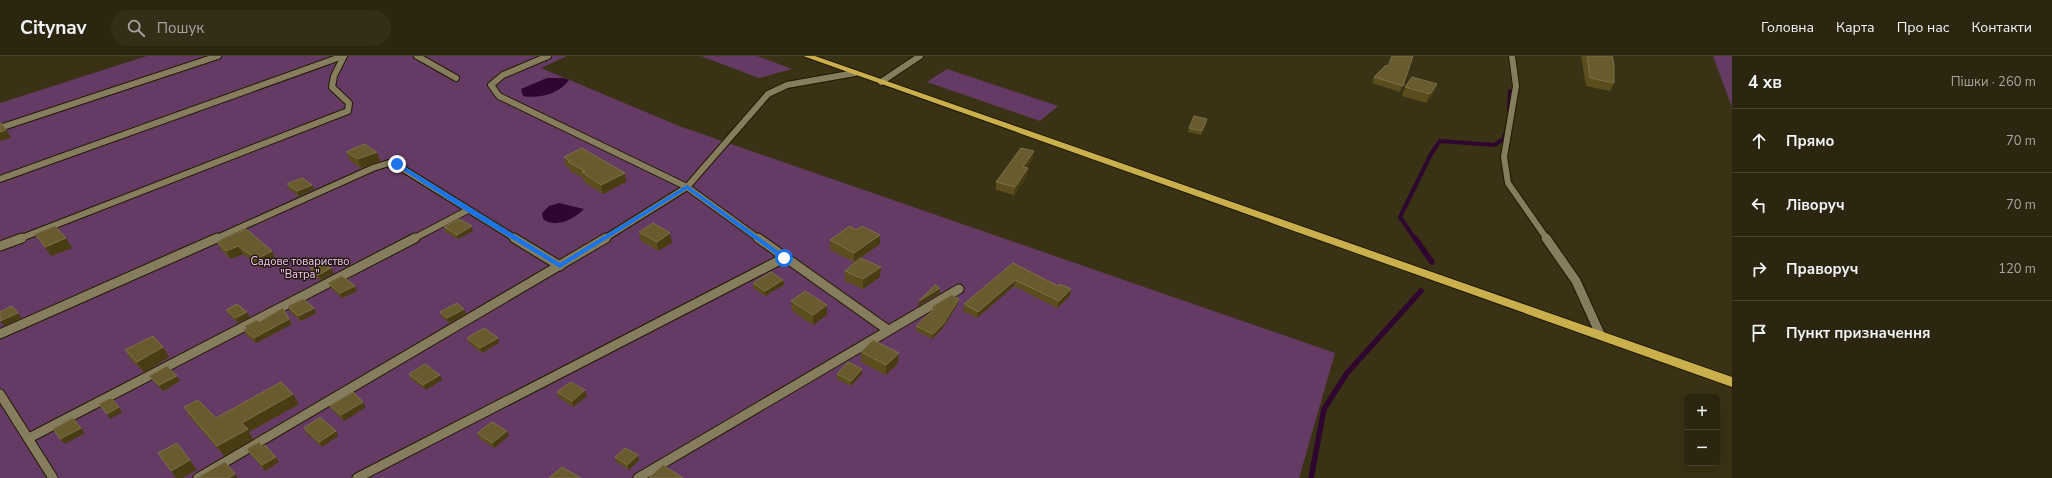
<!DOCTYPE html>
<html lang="uk">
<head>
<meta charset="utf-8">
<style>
  body { margin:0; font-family:"Nunito Sans",sans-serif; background:#342e19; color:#f1f3f6 }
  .controls { position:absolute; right:12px; bottom:12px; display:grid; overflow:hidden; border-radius:6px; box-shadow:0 4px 16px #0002 }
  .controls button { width:36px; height:36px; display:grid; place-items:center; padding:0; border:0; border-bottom:1px solid #484330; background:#2c2610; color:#f1f3f6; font:20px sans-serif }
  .stop { position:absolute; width:12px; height:12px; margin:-9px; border:3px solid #1a73e8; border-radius:50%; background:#fff }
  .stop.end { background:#1a73e8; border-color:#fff; box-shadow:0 1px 4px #0008 }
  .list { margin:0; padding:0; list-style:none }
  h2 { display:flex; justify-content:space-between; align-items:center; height:52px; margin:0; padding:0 16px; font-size:17px }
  h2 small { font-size:13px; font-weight:400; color:#a6a59f }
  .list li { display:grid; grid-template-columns:26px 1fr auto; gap:12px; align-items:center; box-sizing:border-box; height:64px; padding:0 16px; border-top:1px solid #484330 }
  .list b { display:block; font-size:15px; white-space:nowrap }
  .list em { font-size:13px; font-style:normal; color:#a6a59f }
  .icon { flex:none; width:22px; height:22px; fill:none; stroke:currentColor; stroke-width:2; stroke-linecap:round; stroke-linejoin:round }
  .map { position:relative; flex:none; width:1732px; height:422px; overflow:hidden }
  header { display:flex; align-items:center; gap:24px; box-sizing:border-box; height:56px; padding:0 20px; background:#2c2610; border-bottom:1px solid #484330 }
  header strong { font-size:19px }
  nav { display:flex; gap:22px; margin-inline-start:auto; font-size:14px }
  .search { width:280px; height:36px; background:#342e19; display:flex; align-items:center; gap:10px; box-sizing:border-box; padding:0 14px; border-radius:22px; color:#a6a59f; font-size:15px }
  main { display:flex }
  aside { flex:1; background:#2c2610 }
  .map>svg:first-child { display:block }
</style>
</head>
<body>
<header>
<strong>Citynav</strong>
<div class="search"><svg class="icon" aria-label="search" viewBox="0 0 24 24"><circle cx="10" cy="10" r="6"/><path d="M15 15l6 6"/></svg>Пошук</div>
<nav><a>Головна</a><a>Карта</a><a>Про нас</a><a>Контакти</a></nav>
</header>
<main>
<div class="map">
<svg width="1732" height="422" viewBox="0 0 1732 422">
  <rect width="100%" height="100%" fill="#3a3215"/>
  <g fill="#653b65">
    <path d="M147,0H567L541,12L679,70L1335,297L1299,422H0V47Z"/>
    <path d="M701,0H757L792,13L759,22Z"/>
    <path d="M1713,0H1732V51Z"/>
    <path d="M947,13L1058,50L1040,65L927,26Z"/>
  </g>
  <g fill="#2e062f">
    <path d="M547,22H563L569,24C559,38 539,43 523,40L521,33Z"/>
    <path d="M559,147L584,153C574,163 556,173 543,163L542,157L549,150Z"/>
  </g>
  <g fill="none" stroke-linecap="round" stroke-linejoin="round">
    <g stroke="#2e062f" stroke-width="4">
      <path d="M1509,54L1510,35"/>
      <path d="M1415,183L1400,161L1431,98L1440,85L1494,89L1504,83L1505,78"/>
    </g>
    <g stroke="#2e062f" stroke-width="5.5">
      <path d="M1415,182L1432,206"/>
      <path d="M1311,422L1324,353L1347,317L1421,235"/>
    </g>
    <g stroke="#211900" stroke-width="8">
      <path id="lane" d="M881,26L920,0"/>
    </g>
    <g stroke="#211900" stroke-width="8">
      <g id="street-far1">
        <path d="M417,0L456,22"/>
        <path d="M548,0L503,19L491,29L499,40L687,131L759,183"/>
        <path d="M1512,0L1516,30L1504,101L1508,127L1547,183"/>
        <path d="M0,72L218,0"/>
        <path d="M0,123L343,0"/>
        <path d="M19,183L348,55L349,47L332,31L334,20L344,0"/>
        <path d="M215,183L373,112L392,106L516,183"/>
        <path d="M413,183L468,154"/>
        <path d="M604,183L687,131L768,38L787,29L855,17"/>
      </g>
    </g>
    <g stroke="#211900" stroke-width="11">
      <g id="street">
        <path d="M514,182L560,210"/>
        <path d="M758,182L888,274"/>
        <path d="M1546,182L1576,225L1600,278"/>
        <path d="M0,190L22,182"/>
        <path d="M0,278L217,182"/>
        <path d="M0,338L53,422"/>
        <path d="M29,382L415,182"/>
        <path d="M198,422L606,182"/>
        <path d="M357,422L784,202"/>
        <path d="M638,422L959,233"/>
      </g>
    </g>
    <g stroke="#211900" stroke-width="2">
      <path id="highway" d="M803,0H815L1732,321V331Z"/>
    </g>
    <use href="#lane" stroke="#857d5d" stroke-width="6"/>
    <use href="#street-far1" stroke="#857d5d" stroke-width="6"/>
    <use href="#street" stroke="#857d5d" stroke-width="9"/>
    <use href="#highway" fill="#cab04d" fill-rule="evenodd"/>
  </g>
  <g fill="#5a4e1d">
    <path d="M1413,0L1400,36L1372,27L1374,21L1388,10Z"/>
    <path d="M1581,0H1612L1614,27L1610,35L1586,30Z"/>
    <path d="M1437,28L1434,36L1426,47L1402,40L1405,31Z"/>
    <path d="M1207,63L1206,67L1201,79L1188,76L1189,72Z"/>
    <path d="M346,96H377L380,105L361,112L350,105Z"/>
    <path d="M564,101L625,117L626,126L603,138L584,126L583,122L570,115L569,112L566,110Z"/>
    <path d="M1033,103L1026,112H1028L1027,120L1014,139L996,134V126Z"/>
    <path d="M287,128L312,129L314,133L299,140L289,133Z"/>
    <path d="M444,171L473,175L458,183L445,176Z"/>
    <path d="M856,174L880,179V188L861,202L880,221L863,233L845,225V215L860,202L854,206L830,194V184Z"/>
    <path d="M639,176L670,177L672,187L658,195L641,185Z"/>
    <path d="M35,178L72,192L51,200Z"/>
    <path d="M217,186L272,195L276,204L261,212L243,198L231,203L221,194Z"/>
    <path d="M1013,207L1070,240L1057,252L1014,230L977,262L963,255L964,248Z"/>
    <path d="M310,212H331L334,217L321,224L312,217Z"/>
    <path d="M783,224L784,229L765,240L753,232V227Z"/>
    <path d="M328,227L357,235L342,242L331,232Z"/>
    <path d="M791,245L827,259L813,269L792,255Z"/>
    <path d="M958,248L942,273L932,283L916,275V270L933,254V250Z"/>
    <path d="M288,250L314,252L316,257L301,265L290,256Z"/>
    <path d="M464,253L466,258L449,267L442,261L440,256Z"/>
    <path d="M226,254L247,256L250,261L238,267L229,259Z"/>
    <path d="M259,266L292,268L256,287L246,279L244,274L246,272L245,270Z"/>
    <path d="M467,282H498L499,287L482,297L469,287Z"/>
    <path d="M163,291L169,301L144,316L131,304L125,294Z"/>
    <path d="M861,296L898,307L886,319L861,306Z"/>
    <path d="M862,313V318L851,330L837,323V318Z"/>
    <path d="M409,318L442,324L426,334L411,323Z"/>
    <path d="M149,320L180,325L163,335L153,325Z"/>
    <path d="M557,336L587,340L573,351L558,341Z"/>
    <path d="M293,338L299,348L249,376L253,383L224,400L190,361L184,351L216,362Z"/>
    <path d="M330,350L366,351L344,365L333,355Z"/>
    <path d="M304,372L336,375L338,380L322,391L306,377Z"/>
    <path d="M477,377L509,380L494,392L479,382Z"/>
    <path d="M263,391L276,401L279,406L265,415L250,398L247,393Z"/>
    <path d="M638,399L639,404L629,414L616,406L615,401Z"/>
  </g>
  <g fill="#473c12">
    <path d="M1437,28L1434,36L1426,47L1430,38Z"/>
    <path d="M1207,63L1206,67L1201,79L1202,75Z"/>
    <path d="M6,74L11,82L0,85V76Z"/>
    <path d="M1034,95L1033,103L1022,118L1023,111Z"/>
    <path d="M377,96L380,105L361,112L358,103Z"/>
    <path d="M1028,112L1027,120L1014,139L1015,131Z"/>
    <path d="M625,117L626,126L603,138L601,129Z"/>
    <path d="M312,129L314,133L299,140L297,135Z"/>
    <path d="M472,170L473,175L458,183L457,179Z"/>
    <path d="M670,177L672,187L658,195L657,186Z"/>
    <path d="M880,179V188L854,206V197Z"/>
    <path d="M66,182L72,192L51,200L45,191Z"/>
    <path d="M238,190L243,198L231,203L226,195Z"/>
    <path d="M272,195L276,204L261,212L257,203Z"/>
    <path d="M881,211L880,221L863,233V223Z"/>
    <path d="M331,212L334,217L321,224L318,219Z"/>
    <path d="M783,224L784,229L765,240V235Z"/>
    <path d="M1015,224L1014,230L977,262L978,256Z"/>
    <path d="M355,230L357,235L342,242L340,237Z"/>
    <path d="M940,232V237L918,250L919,245Z"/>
    <path d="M1071,233L1070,240L1057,252L1059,245Z"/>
    <path d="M959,243L958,248L942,273L932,283L933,278Z"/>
    <path d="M827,249V259L813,269V259Z"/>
    <path d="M314,252L316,257L301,265L298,260Z"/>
    <path d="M464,253L466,258L449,267L447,262Z"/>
    <path d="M247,256L250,261L238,267L235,262Z"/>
    <path d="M18,257L22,262L4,270L0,265Z"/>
    <path d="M289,263L292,268L256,287L254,282Z"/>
    <path d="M498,282L499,287L482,297L480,292Z"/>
    <path d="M163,291L169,301L144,316L137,306Z"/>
    <path d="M899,297L898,307L886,319V309Z"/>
    <path d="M862,313V318L851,330V325Z"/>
    <path d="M440,319L442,324L426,334L423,329Z"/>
    <path d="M177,320L180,325L163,335L159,329Z"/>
    <path d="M585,334L587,340L573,351L572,345Z"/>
    <path d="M293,338L299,348L249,376L253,383L224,400L217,390L242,367Z"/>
    <path d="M363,346L366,351L344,365L341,359Z"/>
    <path d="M119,351L122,356L110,363L107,358Z"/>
    <path d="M81,372L85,377L65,388L60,383Z"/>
    <path d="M336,375L338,380L322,391L319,386Z"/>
    <path d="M507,375L509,380L494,392L492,387Z"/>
    <path d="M638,399L639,404L629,414L627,409Z"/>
    <path d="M276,401L279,406L265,415L262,409Z"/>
    <path d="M190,404L197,414L183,422H176L171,415Z"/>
    <path d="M235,418L238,422H228Z"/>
  </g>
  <g fill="#685c2f" stroke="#7b7048">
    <path d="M1392,0H1413L1403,30L1374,21L1386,9L1388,10Z"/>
    <path d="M1587,0H1612L1614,8V27L1590,22Z"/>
    <path d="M1412,21L1437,28L1430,38L1405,31Z"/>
    <path d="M1194,60L1207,63L1202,75L1189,72Z"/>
    <path d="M1,67L6,74L0,76V68Z"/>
    <path d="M364,88L377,96L358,103L346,96Z"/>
    <path d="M582,92L625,117L601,129L582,116L585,115L568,106L570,105L564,101Z"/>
    <path d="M1021,92L1034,95L1023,111L1028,112L1015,131L996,126Z"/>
    <path d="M302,122L312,129L297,135L287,128Z"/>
    <path d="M459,163L472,170L457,179L444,171Z"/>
    <path d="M653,167L670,177L657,186L639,176Z"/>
    <path d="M55,170L66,182L45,191L35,178Z"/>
    <path d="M850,170L856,174L862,170L880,179L854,197L830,184Z"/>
    <path d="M246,173L272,195L257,203L238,190L226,195L217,186Z"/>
    <path d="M860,202L881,211L863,223L845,215Z"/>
    <path d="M323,206L331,212L318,219L310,212Z"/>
    <path d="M1013,207L1058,230L1060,228L1071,233L1059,245L1015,224L978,256L964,248Z"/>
    <path d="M771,216L783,224L765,235L753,227Z"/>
    <path d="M342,220L355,230L340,237L328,227Z"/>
    <path d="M935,229L940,232L919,245Z"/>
    <path d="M805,235L827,249L813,259L791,245Z"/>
    <path d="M952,239L959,243L943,268L933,278L916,270L936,251L933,250Z"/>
    <path d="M303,243L314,252L298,260L288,250Z"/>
    <path d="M457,247L464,253L447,262L440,256Z"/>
    <path d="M237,248L247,256L235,262L226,254Z"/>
    <path d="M12,250L18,257L0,265V256Z"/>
    <path d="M283,252L289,263L254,282L244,274L247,272L245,270L257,264L259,266Z"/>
    <path d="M484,272L498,282L480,292L467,282Z"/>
    <path d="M153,280L163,291L137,306L125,294Z"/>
    <path d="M873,284L899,297L886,309L861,296Z"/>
    <path d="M848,306L862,313L851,325L837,318Z"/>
    <path d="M425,308L440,319L423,329L409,318Z"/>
    <path d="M167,310L177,320L159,329L149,320Z"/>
    <path d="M281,326L293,338L242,367L248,373L217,390L184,351L198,344L216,362Z"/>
    <path d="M571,326L585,334L572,345L557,336Z"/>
    <path d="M353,336L363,346L341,359L330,350Z"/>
    <path d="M111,342L119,351L107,358L99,348Z"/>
    <path d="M320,361L336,375L319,386L304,372Z"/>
    <path d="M73,362L81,372L60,383L53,373Z"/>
    <path d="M492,366L507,375L492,387L477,377Z"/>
    <path d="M259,386L263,391L265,389L276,401L262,409L247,393Z"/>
    <path d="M177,387L190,404L171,415L158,397Z"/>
    <path d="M625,392L638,399L627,409L615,401Z"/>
    <path d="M225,406L235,418L228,422H197Z"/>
    <path d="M663,409L683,422H649Z"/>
    <path d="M562,411L581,422H549Z"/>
  </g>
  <path fill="#1a73e8" d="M397,106L560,207L687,129L788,202L782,203L687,133L560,212L466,155L395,109Z"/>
  <g text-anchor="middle" stroke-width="3" stroke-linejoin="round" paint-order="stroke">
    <g font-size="11" fill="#fdc6fc" stroke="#1e1a0d">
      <text x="300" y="209">Садове товариство<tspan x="300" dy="13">"Ватра"</tspan></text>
    </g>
  </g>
</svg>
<div class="controls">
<button>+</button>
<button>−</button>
</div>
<div class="stop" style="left:784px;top:202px"></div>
<div class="stop end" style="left:397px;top:108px"></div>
</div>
<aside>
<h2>4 хв<small>Пішки · 260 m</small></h2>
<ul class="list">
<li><svg class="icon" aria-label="ahead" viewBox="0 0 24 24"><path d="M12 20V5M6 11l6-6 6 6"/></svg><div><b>Прямо</b></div><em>70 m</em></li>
<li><svg class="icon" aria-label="left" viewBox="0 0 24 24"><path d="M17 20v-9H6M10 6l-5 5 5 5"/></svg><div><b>Ліворуч</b></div><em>70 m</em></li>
<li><svg class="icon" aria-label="right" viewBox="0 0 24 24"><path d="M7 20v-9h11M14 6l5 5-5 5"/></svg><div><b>Праворуч</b></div><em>120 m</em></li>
<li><svg class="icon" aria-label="arrive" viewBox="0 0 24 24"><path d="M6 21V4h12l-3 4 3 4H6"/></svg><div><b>Пункт призначення</b></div></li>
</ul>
</aside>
</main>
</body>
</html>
